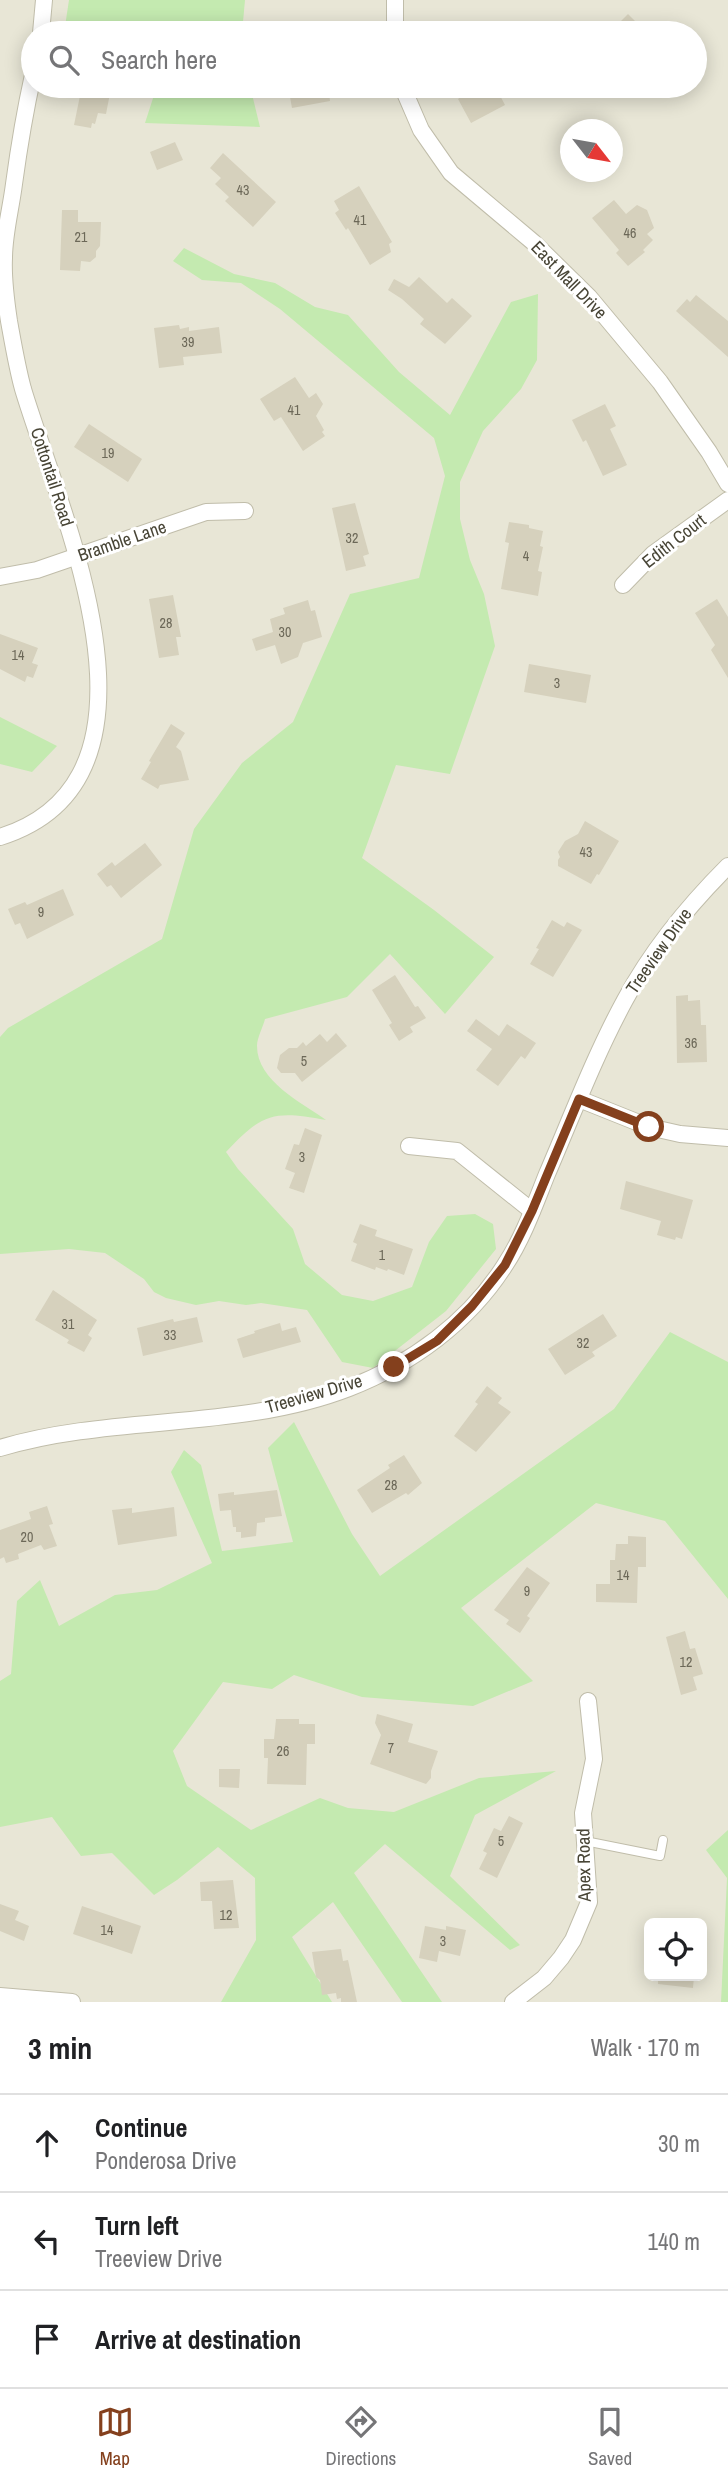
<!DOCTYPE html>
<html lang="en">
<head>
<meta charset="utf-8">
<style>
  body { margin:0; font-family:"Archivo Narrow",sans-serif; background:#f2f2f2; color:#202124 }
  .controls { position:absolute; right:21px; bottom:21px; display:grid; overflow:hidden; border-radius:10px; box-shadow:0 4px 18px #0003 }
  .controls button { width:63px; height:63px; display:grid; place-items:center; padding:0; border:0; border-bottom:2px solid #e0e0e0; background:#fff; color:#202124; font:35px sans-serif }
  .compass { position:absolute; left:560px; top:119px; width:63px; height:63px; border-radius:50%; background:#fff; box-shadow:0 4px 18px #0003; rotate:121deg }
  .stop { position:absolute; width:21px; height:21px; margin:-16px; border:5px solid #84401d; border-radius:50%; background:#fff }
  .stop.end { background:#84401d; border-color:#fff; box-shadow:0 2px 7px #0008 }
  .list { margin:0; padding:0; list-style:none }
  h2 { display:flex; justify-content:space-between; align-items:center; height:91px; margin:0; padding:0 28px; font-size:30px }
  h2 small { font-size:23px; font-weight:400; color:#757577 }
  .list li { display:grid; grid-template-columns:46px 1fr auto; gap:21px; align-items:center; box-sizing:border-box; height:98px; padding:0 28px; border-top:2px solid #e0e0e0 }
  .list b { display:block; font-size:26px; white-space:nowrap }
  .list p { margin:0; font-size:23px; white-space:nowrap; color:#757577 }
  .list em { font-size:23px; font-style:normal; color:#757577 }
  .icon { flex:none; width:38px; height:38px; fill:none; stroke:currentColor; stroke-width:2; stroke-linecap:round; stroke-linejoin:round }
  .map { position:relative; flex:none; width:728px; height:2002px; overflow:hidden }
  .search { position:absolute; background:#fff; box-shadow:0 4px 18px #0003; left:21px; right:21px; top:21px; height:77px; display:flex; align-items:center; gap:18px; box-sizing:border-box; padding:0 24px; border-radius:38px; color:#757577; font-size:26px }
  .sheet { height:385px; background:#fff }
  nav { display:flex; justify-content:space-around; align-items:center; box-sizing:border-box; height:98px; border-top:2px solid #e0e0e0; background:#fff; font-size:19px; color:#757577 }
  nav a { display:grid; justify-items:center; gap:4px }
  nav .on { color:#84401d }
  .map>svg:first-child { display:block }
</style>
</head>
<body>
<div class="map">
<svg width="728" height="2002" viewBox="0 0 728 2002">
  <rect width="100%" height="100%" fill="#f4f3e8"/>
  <path fill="#e8e6d6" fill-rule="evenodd" d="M0,0H728V2002H0ZM33,33H695V86H33ZM570,130H612V172H570ZM649,1923H702V1976H649Z"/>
  <g fill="#c4eab0">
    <path d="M69,0H245L242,33H64Z"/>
    <path d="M153,86H250L260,127L145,123L155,92Z"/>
    <path d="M184,248L234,274L275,283L315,307L348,315L399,372L450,415L511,302L538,294L537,360L521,389L483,431L460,482V519L470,560L484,594L495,646L450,774L396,765L362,858L434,910L494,957L445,1014L390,954L347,997L265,1019C263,1027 257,1038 257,1046C257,1081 301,1102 326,1120C274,1110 262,1113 226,1152L238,1169L293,1229L305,1264L342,1295L373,1301L412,1287L429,1242L447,1216L475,1214L493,1224L496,1249L446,1311L373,1368L342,1362L307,1310L261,1303L246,1305L219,1301L196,1305L166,1298L154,1292L144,1279L105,1253L69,1249L0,1254V1037L8,1028L162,939L194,829L242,763L293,722L350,594L419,578L445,476L434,438L280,309L241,283L202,280L173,261Z"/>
    <path d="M0,717L57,746L32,772L0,764Z"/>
    <path d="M670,1332L728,1362V1599L665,1521L596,1503L461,1608L533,1681L473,1706L362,1697L294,1675L272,1689L223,1682L173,1751L187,1786L251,1830L320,1798L348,1808L394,1812L479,1778L556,1771L475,1815L450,1876L520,1945L510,1950L385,1844L354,1873L442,2002H402L333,1902L292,1937L332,2002H221L256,1940L255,1878L218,1847L177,1880L154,1895L112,1853L81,1856L52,1817L0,1827V1681L11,1674L17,1601L40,1580L59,1626L115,1595L157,1590L212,1563L171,1472L184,1450L201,1465L222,1551L293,1542L268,1448L294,1422L352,1534L380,1576L614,1409Z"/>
    <path d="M728,1830V2002H721L727,1878L706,1850Z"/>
  </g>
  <g fill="#d6d1bd">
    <path d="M628,14L647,33H609Z"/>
    <path d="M82,86L111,88L106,114L98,113L95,124L92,123L91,128L74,125Z"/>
    <path d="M288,86H328L330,101L292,108Z"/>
    <path d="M459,86H495L505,105L471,123L458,99L464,95Z"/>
    <path d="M175,142L183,160L157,170L150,152Z"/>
    <path d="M223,153L276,202L253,227L225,201L229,197L215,184L221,178L210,168Z"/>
    <path d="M359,186L392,242L389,244L391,252L370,265L348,228L346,230L335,213L339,210L334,201Z"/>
    <path d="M614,200L626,214L637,205L647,210L654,228L647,234L653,240L643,250L645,252L628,266L616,253L619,250L592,218Z"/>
    <path d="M62,210H78V222H101L100,246L96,251V257L90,262L81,261L80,271L60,270Z"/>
    <path d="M419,277L447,303L452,298L472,316L445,344L420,324L424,319L402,299L388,290L394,279L409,287Z"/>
    <path d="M696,295L728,321V357L676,311L687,299L690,302Z"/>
    <path d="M179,325L180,329L189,327V331L219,327L222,353L183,357L184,365L159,368L154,328Z"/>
    <path d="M295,377L309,398L316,393L323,404L316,416L324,430L322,432L325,436L303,451L281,417L274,421L260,399Z"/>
    <path d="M605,404L616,426L610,429L627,465L603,476L586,440L583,442L572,420Z"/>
    <path d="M89,424L142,459L128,482L74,447Z"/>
    <path d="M355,503L369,554L363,556L366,566L346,571L332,508Z"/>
    <path d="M509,522L529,525V528L543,531L540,546L543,547L538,571L542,572L538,596L501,589L509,543L505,542Z"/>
    <path d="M173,595L181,637H176L179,655L159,658L149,599Z"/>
    <path d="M717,599L728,617V678L711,650L715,645L695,613Z"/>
    <path d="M308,600L311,611L315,610L322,637L303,643L298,657L281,664L275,645L256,651L252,639L273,632L270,619L285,614L283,608Z"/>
    <path d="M0,634L38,648L32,663L38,665L33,678L27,676L25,682L0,669Z"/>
    <path d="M529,664L591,675L586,703L524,692Z"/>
    <path d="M171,724L185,733L176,747L181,751L189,780L160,785L158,789L141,779L151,762L149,761Z"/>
    <path d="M585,821L619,841L599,875L597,874L591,884L558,866V860L560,857L558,852L565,841L578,834Z"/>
    <path d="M145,843L162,865L121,898L111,885L107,887L97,874L112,862L115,866Z"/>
    <path d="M63,889L74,915L27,939L20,923L15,925L8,909L25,902L27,905Z"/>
    <path d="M552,920L564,927L567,922L582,930L553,977L530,964L539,949L536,948Z"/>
    <path d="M395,975L415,1007L418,1006L426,1018L410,1027L413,1032L399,1041L389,1025L392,1023L372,990Z"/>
    <path d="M688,995V1001L700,1000L701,1025H706L707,1062L677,1063L676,996Z"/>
    <path d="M476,1019L499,1036L507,1024L536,1043L525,1059L521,1056L498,1086L476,1070L492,1049L467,1031Z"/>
    <path d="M336,1033L347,1046L302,1082L295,1073H281L277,1068L280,1055L289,1048H297L303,1042L306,1046L320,1034L327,1042Z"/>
    <path d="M305,1128L322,1135L304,1193L289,1188L295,1173L285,1169L294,1144L299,1145Z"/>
    <path d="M626,1181L693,1200L682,1239L676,1237L675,1240L657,1235L661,1221L620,1209Z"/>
    <path d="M360,1224L377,1230L375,1236L413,1249L404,1275L388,1269L387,1271L376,1267L375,1270L351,1261L357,1244L353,1242Z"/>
    <path d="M53,1290L97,1320L88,1335L92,1338L84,1352L67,1343L69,1340L35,1320Z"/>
    <path d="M603,1314L617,1336L592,1352L595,1356L565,1375L548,1349Z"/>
    <path d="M197,1317L203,1342L143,1356L137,1328L173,1319L174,1322Z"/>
    <path d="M280,1323L282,1331L296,1327L301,1342L243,1358L237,1339L255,1333L254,1331Z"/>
    <path d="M487,1386L502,1398L498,1403L511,1412L476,1452L454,1436L478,1404L475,1402Z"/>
    <path d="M404,1455L422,1483L408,1495L406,1493L372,1513L357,1490L390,1468L388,1465Z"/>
    <path d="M277,1490L282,1516L265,1518V1522L257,1523L256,1536L241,1538V1532H236V1527H233L231,1510L220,1511L218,1494L234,1492V1495Z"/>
    <path d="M47,1506L53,1524L49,1525L57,1546L44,1550L41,1545L18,1554L19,1559L6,1563L4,1557L0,1559V1530L31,1519L29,1512Z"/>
    <path d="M174,1507L177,1536L118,1545L112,1510L132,1508V1513Z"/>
    <path d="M628,1536L646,1537V1567H638L637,1603L596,1602V1584H610V1560H615L616,1544H628Z"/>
    <path d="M527,1567L550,1583L527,1616L530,1618L520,1633L506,1624L509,1620L494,1610Z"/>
    <path d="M685,1631L690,1649L695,1648L703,1674L693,1677L697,1690L681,1695L666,1637Z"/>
    <path d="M377,1714L413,1724L408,1742L438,1751L431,1771V1778L426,1784L370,1764L381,1735L375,1723Z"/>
    <path d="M276,1719H299V1724H315V1744H307L306,1785L267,1784L268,1758H264V1739H274Z"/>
    <path d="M219,1769H240L239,1788L219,1787Z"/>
    <path d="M509,1816L523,1823L497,1878L479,1869L487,1853L483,1851L494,1828L501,1831Z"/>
    <path d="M233,1880L239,1928L214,1929L212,1901H201L200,1882Z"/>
    <path d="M0,1904L19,1911L15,1920L29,1926L24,1941L0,1931Z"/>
    <path d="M82,1906L141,1926L132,1954L73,1934Z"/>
    <path d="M425,1926L446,1930V1926L466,1930L460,1956L439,1951L437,1962L419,1958Z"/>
    <path d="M341,1949L343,1961L348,1960L357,2002H341V1998L337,1999L336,1993L322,1995L320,1980L316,1977L312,1952Z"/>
    <path d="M658,1976H694L693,1988L658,1984Z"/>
  </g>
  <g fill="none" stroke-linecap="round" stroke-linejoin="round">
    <g stroke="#c0bdaa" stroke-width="10">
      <path id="service" d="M585,1841L660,1856L663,1840"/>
    </g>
    <g stroke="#c0bdaa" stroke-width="18">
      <g id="minor">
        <path d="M41,33L44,0"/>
        <path d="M395,33V0"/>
        <path d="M402,86L421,130L451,173L533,242L589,297L660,382L709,452L728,484"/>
        <path d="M0,577L37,570L206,512L245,511"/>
        <path d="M623,585L653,554L728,500"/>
        <path d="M0,837C185,779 59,510 23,389C17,367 13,343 9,321C6,301 3,278 4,258C4,234 11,208 14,184C19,147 25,111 33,75"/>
        <path d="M579,1099L649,1127L680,1134L728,1138"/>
        <path d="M409,1146L457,1151L532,1211"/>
        <path d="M0,1448C113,1414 238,1431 349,1388C411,1364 469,1322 505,1265C523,1238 535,1204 547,1174C572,1116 595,1055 625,1000C652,950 688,906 728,866"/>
        <path d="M0,1996L72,2002"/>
        <path d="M513,2002L544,1978L561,1958L573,1940L589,1902L583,1813L594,1759L588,1701"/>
      </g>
    </g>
    <use href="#service" stroke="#fff" stroke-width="8"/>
    <use href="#minor" stroke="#fff" stroke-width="16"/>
  </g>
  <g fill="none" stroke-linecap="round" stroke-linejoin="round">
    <path stroke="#84401d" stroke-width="9" d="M394,1367L437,1341L472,1306L505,1265L532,1211L579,1099L649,1127"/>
  </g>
  <g text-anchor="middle" stroke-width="6" stroke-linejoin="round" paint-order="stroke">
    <g font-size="14" fill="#6c6858">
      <text x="243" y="195">43</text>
      <text x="360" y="225">41</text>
      <text x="630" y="238">46</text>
      <text x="81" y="242">21</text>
      <text x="188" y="347">39</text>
      <text x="294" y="415">41</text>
      <text x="108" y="458">19</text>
      <text x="352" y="543">32</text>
      <text x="526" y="561">4</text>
      <text x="166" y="628">28</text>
      <text x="285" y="637">30</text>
      <text x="18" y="660">14</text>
      <text x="557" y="688">3</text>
      <text x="586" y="857">43</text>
      <text x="41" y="917">9</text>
      <text x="691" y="1048">36</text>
      <text x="304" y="1066">5</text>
      <text x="302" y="1162">3</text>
      <text x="382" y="1260">1</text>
      <text x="68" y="1329">31</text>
      <text x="170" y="1340">33</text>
      <text x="583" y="1348">32</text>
      <text x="391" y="1490">28</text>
      <text x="27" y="1542">20</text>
      <text x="623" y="1580">14</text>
      <text x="527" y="1596">9</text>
      <text x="686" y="1667">12</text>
      <text x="391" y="1753">7</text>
      <text x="283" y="1756">26</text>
      <text x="501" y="1846">5</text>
      <text x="226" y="1920">12</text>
      <text x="107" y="1935">14</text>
      <text x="443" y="1946">3</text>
    </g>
    <g font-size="18" fill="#484536" stroke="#fff">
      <text transform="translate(569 280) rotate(46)" y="6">East Mall Drive</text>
      <text transform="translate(52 477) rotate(72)" y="6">Cottontail Road</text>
      <text transform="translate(122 541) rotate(-19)" y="6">Bramble Lane</text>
      <text transform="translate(674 541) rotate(-38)" y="6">Edith Court</text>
      <text transform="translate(659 951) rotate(-55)" y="6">Treeview Drive</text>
      <text transform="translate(314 1394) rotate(-16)" y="6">Treeview Drive</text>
      <text transform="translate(584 1865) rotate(-91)" y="6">Apex Road</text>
    </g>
  </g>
</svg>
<div class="controls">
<button><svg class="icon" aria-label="locate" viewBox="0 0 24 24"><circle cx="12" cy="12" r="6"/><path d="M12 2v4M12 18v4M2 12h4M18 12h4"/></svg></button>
</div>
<svg class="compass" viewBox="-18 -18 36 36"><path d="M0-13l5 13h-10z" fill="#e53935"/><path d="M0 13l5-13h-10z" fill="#757577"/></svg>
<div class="stop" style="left:649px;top:1127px"></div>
<div class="stop end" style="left:394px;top:1367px"></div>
<div class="search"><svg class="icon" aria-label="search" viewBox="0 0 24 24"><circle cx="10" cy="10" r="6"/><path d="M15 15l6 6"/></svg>Search here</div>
</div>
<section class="sheet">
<h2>3 min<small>Walk · 170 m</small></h2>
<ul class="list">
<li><svg class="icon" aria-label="ahead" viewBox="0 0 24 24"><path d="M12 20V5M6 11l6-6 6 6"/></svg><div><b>Continue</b><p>Ponderosa Drive</p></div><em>30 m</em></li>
<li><svg class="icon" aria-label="left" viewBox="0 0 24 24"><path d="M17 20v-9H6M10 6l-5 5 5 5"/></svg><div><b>Turn left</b><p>Treeview Drive</p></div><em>140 m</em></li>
<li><svg class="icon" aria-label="arrive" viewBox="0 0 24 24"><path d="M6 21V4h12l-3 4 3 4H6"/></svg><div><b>Arrive at destination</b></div></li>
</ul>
</section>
<nav>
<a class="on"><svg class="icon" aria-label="map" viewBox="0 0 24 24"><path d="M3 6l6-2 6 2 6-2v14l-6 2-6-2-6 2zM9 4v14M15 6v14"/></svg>Map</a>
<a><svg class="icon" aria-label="directions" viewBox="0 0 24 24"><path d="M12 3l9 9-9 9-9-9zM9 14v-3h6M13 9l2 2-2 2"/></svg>Directions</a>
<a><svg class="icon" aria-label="saved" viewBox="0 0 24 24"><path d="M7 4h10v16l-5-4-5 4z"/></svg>Saved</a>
</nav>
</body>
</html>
